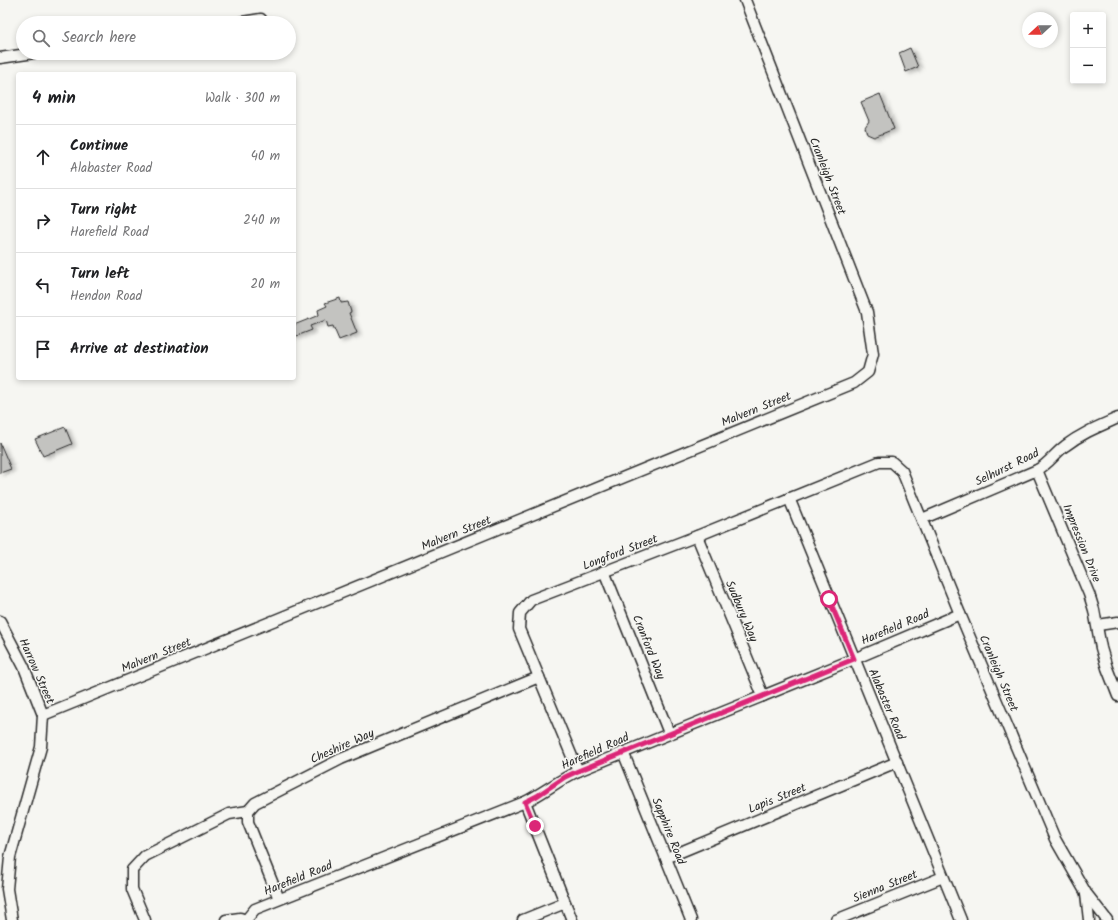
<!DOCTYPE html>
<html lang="en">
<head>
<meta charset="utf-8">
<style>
  body { margin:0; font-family:Kalam,sans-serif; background:#f2f2f2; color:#202124 }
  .controls { position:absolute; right:12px; top:12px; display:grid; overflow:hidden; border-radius:4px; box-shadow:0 2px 6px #0003 }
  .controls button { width:36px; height:36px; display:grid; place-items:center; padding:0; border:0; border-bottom:1px solid #e0e0e0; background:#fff; color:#202124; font:20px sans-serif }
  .compass { position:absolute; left:1022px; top:12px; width:36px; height:36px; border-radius:50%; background:#fff; box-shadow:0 2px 6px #0003; rotate:248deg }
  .stop { position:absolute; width:12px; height:12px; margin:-9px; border:3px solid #db2777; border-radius:50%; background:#fff }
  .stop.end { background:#db2777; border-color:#fff; box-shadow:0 1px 4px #0008 }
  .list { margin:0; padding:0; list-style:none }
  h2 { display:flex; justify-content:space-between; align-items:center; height:52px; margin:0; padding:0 16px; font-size:17px }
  h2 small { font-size:13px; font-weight:400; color:#757577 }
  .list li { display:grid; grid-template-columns:26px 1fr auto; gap:12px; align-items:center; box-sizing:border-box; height:64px; padding:0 16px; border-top:1px solid #e0e0e0 }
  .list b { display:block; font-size:15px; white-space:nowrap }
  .list p { margin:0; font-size:13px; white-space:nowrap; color:#757577 }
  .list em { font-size:13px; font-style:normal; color:#757577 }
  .icon { flex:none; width:22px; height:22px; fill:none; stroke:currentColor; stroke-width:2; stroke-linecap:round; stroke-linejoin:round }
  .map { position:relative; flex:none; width:1118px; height:920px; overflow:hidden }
  .search { position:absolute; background:#fff; box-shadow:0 2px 6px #0003; left:16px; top:16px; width:280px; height:44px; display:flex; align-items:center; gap:10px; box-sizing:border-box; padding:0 14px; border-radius:22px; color:#757577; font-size:15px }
  .panel { position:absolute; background:#fff; box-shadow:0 2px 6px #0003; left:16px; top:72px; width:280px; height:308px; border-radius:4px }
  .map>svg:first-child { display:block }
</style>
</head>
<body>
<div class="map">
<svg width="1118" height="920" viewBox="0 0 1118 920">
  <defs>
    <filter id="shadow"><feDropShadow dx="3.5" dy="2" stdDeviation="2" flood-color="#0004"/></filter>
  </defs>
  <rect width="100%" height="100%" fill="#f6f6f2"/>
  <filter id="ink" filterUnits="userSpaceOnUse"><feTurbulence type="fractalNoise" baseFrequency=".025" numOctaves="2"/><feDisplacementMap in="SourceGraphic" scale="8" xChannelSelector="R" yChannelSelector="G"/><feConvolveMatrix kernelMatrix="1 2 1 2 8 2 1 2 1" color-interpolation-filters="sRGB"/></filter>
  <g filter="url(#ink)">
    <g fill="#c3c3c0" stroke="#2b2b2b" filter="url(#shadow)">
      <path d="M910,48L918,67L906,72L899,53Z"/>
      <path d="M880,94L894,129L874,137L867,134L865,127L869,121L861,102Z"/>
      <path d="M340,298L341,303L348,302L351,312L349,313L357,333L339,340L333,326L328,327L326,320L310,326L312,330L294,337V325L319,315L318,310L327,306L325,303Z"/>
      <path d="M65,427L72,444L43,456L35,439Z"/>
      <path d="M0,443L11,469L0,473Z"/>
    </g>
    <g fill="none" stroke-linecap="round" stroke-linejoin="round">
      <g stroke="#2b2b2b" stroke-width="13">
        <g id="minor">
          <path d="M236,23L261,19"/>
          <path d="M0,58L34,53"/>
          <path d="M1037,470L1089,594L1094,610L1101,648L1107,668L1118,696"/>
          <path d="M789,498L961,920"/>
          <path d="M922,519L1037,470C1049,464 1055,453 1065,446C1082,433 1100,426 1118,418"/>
          <path d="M697,536L763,696"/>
          <path d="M604,571L669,733"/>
          <path d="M0,621L24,667L43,715L41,747L10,857L7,889L12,920"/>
          <path d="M1098,625L1118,622"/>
          <path d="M43,715L75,702L854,383L868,372L873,354L867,312L745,0"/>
          <path d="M623,752L691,920"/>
          <path d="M578,771L519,629L520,613L531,600L697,536L879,462H892L902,471L960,614L1055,839L1086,893L1107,920"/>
          <path d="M525,802L572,920"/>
          <path d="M666,858L897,762"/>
          <path d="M1086,894L1089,920"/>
          <path d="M279,899L248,822V811L255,803L341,759L539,677"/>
          <path d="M145,920L132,889V870L145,856L229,814L248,811"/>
          <path d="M226,920L240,918L246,920"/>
          <path d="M246,920L255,909L525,802C543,793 559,780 578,771L854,659L960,614"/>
          <path d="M523,920L565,903"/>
          <path d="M836,920L943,877"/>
        </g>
      </g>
      <use href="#minor" stroke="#f6f6f2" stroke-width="10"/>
    </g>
  </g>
  <g fill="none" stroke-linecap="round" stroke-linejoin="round" filter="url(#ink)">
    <path stroke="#db2777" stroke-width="5" d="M535,826L525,802L537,796L565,777L578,771L854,659L829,599"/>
  </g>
  <g text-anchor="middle" stroke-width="3" stroke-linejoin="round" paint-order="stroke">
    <g font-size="12" fill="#2b2b2b" stroke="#f6f6f2">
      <text transform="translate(828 176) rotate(69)" y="4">Cranleigh Street</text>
      <text transform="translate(756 409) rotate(-22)" y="4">Malvern Street</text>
      <text transform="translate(1007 467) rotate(-26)" y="4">Selhurst Road</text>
      <text transform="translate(456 533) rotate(-22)" y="4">Malvern Street</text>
      <text transform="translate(1082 543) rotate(68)" y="4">Impression Drive</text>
      <text transform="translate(620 552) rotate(-21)" y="4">Longford Street</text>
      <text transform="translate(742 611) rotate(67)" y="4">Sudbury Way</text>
      <text transform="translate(895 627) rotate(-23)" y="4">Harefield Road</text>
      <text transform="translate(649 647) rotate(68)" y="4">Cranford Way</text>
      <text transform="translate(156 655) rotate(-22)" y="4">Malvern Street</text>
      <text transform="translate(37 671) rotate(66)" y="4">Harrow Street</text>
      <text transform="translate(999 673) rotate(67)" y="4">Cranleigh Street</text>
      <text transform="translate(887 704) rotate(67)" y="4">Alabaster Road</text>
      <text transform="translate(342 746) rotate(-24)" y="4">Cheshire Way</text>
      <text transform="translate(595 751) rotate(-24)" y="4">Harefield Road</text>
      <text transform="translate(777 798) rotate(-22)" y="4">Lapis Street</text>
      <text transform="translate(669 831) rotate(68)" y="4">Sapphire Road</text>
      <text transform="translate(298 878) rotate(-22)" y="4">Harefield Road</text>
      <text transform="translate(885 886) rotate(-22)" y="4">Sienna Street</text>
    </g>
  </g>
</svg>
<div class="controls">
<button>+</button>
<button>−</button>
</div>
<svg class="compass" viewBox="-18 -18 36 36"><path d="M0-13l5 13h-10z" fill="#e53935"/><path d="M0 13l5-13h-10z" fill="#757577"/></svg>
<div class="stop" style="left:829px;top:599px"></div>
<div class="stop end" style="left:535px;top:826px"></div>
<div class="search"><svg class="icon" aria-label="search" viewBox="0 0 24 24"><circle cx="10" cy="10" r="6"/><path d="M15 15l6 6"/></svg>Search here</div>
<section class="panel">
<h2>4 min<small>Walk · 300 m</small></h2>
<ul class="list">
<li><svg class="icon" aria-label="ahead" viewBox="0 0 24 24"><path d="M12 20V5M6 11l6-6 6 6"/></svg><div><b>Continue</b><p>Alabaster Road</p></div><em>40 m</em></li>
<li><svg class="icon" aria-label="right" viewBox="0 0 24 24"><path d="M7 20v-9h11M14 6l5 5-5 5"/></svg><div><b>Turn right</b><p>Harefield Road</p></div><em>240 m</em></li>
<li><svg class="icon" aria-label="left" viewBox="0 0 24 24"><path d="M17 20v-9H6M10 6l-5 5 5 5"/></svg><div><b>Turn left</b><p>Hendon Road</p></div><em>20 m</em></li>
<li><svg class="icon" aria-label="arrive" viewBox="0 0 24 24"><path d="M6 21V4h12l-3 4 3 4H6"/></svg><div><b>Arrive at destination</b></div></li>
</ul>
</section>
</div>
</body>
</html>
